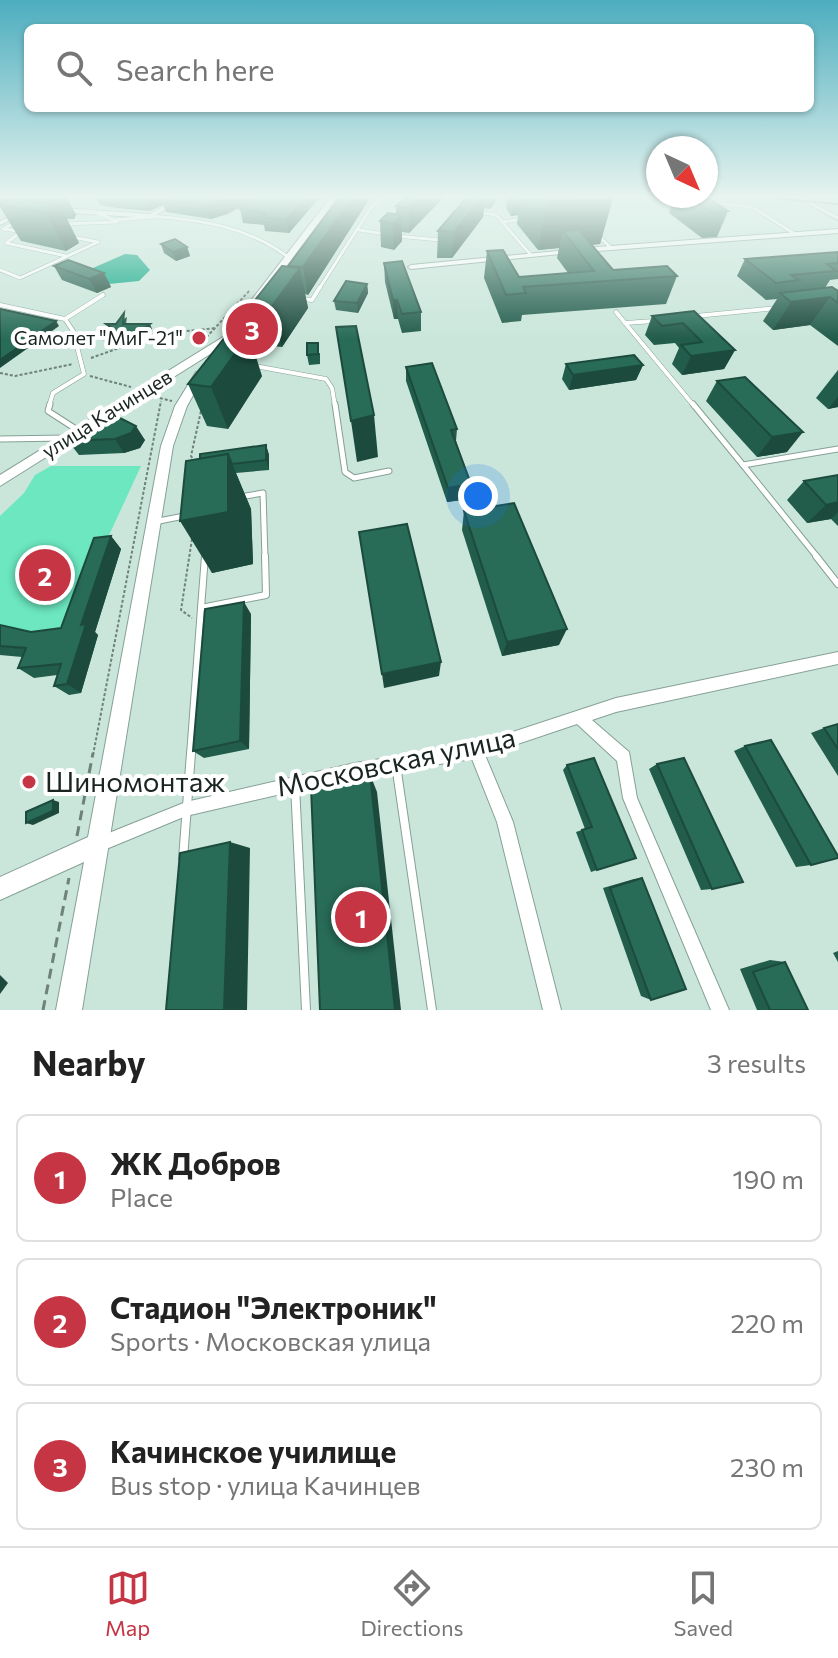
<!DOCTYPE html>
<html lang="en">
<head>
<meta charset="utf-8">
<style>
  body { margin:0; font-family:Commissioner,sans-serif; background:#f2f2f2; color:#222 }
  .compass { position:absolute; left:646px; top:136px; width:72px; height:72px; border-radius:50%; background:#fff; box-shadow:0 2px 6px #0004; rotate:136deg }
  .you { position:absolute; left:478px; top:496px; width:28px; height:28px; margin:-20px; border:6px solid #fff; border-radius:50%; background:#1a73e8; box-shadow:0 0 0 12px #1a73e833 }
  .badge { display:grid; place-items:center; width:52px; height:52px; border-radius:50%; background:#c53544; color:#fff; font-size:26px; font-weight:700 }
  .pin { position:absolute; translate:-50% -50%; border:4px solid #fff; box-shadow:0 2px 8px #0006 }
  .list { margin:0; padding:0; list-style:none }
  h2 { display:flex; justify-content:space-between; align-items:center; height:104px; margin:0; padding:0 32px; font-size:34px }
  h2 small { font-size:26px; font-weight:400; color:#767676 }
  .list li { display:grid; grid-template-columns:52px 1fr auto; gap:24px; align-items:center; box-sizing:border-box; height:128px; margin:0 16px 16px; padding:0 16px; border:2px solid #e0e0e0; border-radius:12px }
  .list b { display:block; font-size:30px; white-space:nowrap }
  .list p { margin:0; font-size:26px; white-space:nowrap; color:#767676 }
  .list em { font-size:26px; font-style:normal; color:#767676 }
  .icon { flex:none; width:44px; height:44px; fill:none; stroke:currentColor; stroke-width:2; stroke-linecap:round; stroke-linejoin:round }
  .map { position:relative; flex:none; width:838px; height:1010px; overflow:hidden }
  .search { position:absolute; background:#fff; box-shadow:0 2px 6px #0004; left:24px; right:24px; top:24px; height:88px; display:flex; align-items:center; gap:20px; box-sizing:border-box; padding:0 28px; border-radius:12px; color:#767676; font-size:30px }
  .sheet { height:536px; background:#fff }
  nav { display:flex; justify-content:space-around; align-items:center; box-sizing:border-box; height:112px; border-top:2px solid #e0e0e0; background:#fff; font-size:22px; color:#767676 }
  nav a { display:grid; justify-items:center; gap:4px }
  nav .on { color:#c53544 }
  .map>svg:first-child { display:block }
</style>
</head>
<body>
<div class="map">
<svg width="838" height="1010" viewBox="0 0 838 1010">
  <rect width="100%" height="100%" fill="#cae6db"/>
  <path fill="#6ce7c0" d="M51,466H141L63,635L0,634V516L24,493L35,475Z"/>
  <path fill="#03a380" d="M125,254L137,255L150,270L139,281L109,284L86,271Z"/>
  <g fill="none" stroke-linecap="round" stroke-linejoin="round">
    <g stroke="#86a096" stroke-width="4">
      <g id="service-far4">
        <path d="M656,198L679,200"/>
        <path d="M713,203L752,207L795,234"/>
        <path d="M91,211L114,220L154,217"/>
        <path d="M479,212L496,215L502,221"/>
        <path d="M151,216C201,220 247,226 288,257"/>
        <path d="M523,219L502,222L531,255"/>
        <path d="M16,222L3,229L18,231"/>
        <path d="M63,224L117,222"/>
        <path d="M359,230L386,234"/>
        <path d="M21,232L6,243L66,256"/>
        <path d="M597,234L610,247"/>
        <path d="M396,236L440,240"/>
        <path d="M72,237L98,242"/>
        <path d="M0,270L20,278L98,242"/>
        <path d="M319,289L372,206L382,198"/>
      </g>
    </g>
    <g stroke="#86a096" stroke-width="5">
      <g id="service-far3">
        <path d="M301,299L312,300L320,287"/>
        <path d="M0,305L65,319"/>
        <path d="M616,312L694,406"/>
        <path d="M696,316L777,308"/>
        <path d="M625,323L654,321"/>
        <path d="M255,366L326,379L332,388L335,406"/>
        <path d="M49,406L53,393L84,374L73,331L65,319L103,295"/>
      </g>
    </g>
    <g stroke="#86a096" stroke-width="7">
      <g id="service-far2">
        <path d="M50,404L48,411L79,431"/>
        <path d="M335,404L345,472L354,478L389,471"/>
        <path d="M693,404L743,465"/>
        <path d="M0,439L67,438"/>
        <path d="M240,497L263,493L265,558"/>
        <path d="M154,522L184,516"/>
        <path d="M205,558V555"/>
        <path d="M818,558L743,465L838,449"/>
      </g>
    </g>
    <g stroke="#86a096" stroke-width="8">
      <g id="service-far1">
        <path d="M205,556L201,608L266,595L265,556"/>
        <path d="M816,556L838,584"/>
        <path d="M190,755L201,608"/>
      </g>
    </g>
    <g stroke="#86a096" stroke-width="10">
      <g id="service">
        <path d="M396,765L432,1010"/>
        <path d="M295,785L306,1010"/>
        <path d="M183,859L191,753"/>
      </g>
    </g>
    <g stroke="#86a096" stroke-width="2">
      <g id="minor">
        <path d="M178,198H184L151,218L60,212L57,210L60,208L150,214Z"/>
        <path d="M797,198H803L838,216V220Z"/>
        <path d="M18,213L23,214L0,225V221Z"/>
        <path d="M838,229V233L584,252L581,250L584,248Z"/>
        <path d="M568,250L571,252L570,253L411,269L408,267L411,265Z"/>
        <path d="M838,652V664L616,712L592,720L629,752L637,798L729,1010H711L623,798L617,761L577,724L485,755L513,822L561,1010H543L497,822L472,759L355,777L186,816L99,852L94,849L91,844L94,839L186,802L355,763L476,744L616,698Z"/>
      </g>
    </g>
    <g stroke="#86a096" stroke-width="2">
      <g id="secondary">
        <path d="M330,198H337L231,341L0,486V475L223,337Z"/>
        <path d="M200,371L205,374L187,406L173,446L82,1010H56L84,862L0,900V877L88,837L161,446L175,406L196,372Z"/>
      </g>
    </g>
    <g stroke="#6e817a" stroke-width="2" stroke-dasharray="3 2" stroke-linecap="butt">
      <path d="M250,340L258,329"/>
      <path d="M203,341L250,290"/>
      <path d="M91,358L158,334L216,328"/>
      <path d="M0,373L15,376L73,364"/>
      <path d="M90,376L131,387"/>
      <path d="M155,397L172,401"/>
      <path d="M195,462L191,456L201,411"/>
      <path d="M192,539L181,610L192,618"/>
      <path d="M93,755L161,401"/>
    </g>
    <g stroke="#6e817a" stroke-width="3" stroke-dasharray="10 6" stroke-linecap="butt">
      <path d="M77,836L93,753"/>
      <path d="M43,1010L69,878"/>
    </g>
    <use href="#service-far4" stroke="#fff" stroke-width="3"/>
    <use href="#service-far3" stroke="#fff" stroke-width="4"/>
    <use href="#service-far2" stroke="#fff" stroke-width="5"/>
    <use href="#service-far1" stroke="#fff" stroke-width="6"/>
    <use href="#service" stroke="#fff" stroke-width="8"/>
    <use href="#minor" fill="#fff" fill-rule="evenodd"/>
    <use href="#secondary" fill="#fff" fill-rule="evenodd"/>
    <path stroke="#43524c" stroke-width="2" d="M772,198L838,204"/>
  </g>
  <g fill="#225c4b">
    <path d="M0,198H67L76,215L74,219H67L79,243L66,251L21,241L0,207Z"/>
    <path d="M96,198H319L289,233L265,231L264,225L243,223L240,209L248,203L227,214L211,219L166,212L163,205L149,211L117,208L100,205Z"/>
    <path d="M339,198H370L308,295L305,294L308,308L282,347L263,345L252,304L288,267Z"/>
    <path d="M443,198L409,233L402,232V241L394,250L381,247L380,221L396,215V206Z"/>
    <path d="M466,198H498L490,209L484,208L483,217L452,258H437L438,231Z"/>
    <path d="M507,198H613L600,244L591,245L613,270L677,276L666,304L522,315L521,321L502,323L484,278L487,251L519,277L568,273L557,258L559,248L538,250L517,224L518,215L511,216L506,208Z"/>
    <path d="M674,198H708L728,211L717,237L702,238L669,213Z"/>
    <path d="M161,244L187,247L190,256L176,261L164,253Z"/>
    <path d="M838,252V279L830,280L825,288L838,291V346L810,325L773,330L763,321L777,299L766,300L737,276L745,259Z"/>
    <path d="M384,263L421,312V331L402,333L398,319H394L385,282Z"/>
    <path d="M54,266L104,273L111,287L97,293L62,280Z"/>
    <path d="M367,284L368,293L358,313L336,310L334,301Z"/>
    <path d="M694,311L735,350L724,369L682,375L672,364L679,348L675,343L654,345L645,335L652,316Z"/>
    <path d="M127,317L126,324L152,329L137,340L123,336L120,343L107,344L105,339L111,330L106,324H116Z"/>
    <path d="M320,353V364L309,365L307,355Z"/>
    <path d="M566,364L643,365L636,380L569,390L562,379Z"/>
    <path d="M406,367L457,429L456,441L471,484L469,499L447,502L406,381Z"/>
    <path d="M838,370V407L828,409L816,398Z"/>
    <path d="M262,376L228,429L207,426L188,384Z"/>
    <path d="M717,381L787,452L757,457L706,401Z"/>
    <path d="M114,415L145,440L140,448L124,453L79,455L68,441Z"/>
    <path d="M266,445L269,455V470L236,473L251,509L253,564L212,573L186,461Z"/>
    <path d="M838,475V526L831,519L807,523L787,500L804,481Z"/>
    <path d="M464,511L559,645L502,656L462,530Z"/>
    <path d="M111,536L121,549L95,632L98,635L81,693L69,695L54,686L57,675L34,678L18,668L22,657L0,655V646L31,632L61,628Z"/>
    <path d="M251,614L249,749L204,758L193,751Z"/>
    <path d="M838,724V776L811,733L824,728Z"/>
    <path d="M745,746L811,865L796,867L734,751Z"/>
    <path d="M594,758L597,870L591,872L576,832L585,829L563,770L567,765Z"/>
    <path d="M657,764L712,889L701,890L649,769Z"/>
    <path d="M642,878L651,1000L641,996L603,888L634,879Z"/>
    <path d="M838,951V962L833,953Z"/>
    <path d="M770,960L785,962L808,1010H757L740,969Z"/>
  </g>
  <g fill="#1c4b3d">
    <path d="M0,198H22L24,201L0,205Z"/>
    <path d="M63,198H67L76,215L74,219Z"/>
    <path d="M144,198H178L161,199L163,205L149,211Z"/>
    <path d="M228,198H257L227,214L211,219L207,206Z"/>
    <path d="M306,198H319L289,233L286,220Z"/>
    <path d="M352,198H370L308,295L303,267Z"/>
    <path d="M419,198H443L409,233V208Z"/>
    <path d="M481,198H485L483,217L452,258L454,232Z"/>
    <path d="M491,198H498L490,209Z"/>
    <path d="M576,198H613L600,244L575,246L563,231L559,248L538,250L547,200Z"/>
    <path d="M520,205L518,215L511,216L513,206Z"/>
    <path d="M60,206L79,243L66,251L46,213Z"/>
    <path d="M401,215L402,241L394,250L393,224Z"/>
    <path d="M187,247L190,256L176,261L173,252Z"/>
    <path d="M300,268L308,308L282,347L272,306Z"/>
    <path d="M104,273L111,287L97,293L89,279Z"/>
    <path d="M367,284L368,293L358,313L357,303Z"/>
    <path d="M830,297L810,325L773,330L791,302Z"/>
    <path d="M393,300H397L398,319H394Z"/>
    <path d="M56,321L59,326L0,368V360Z"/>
    <path d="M150,324L152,329L137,340L135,335Z"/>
    <path d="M120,331L123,336L120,343L118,338Z"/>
    <path d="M249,334L262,376L228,429L211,387Z"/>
    <path d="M735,350L724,369L682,375L691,356Z"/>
    <path d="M643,365L636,380L569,390L573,375Z"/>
    <path d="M838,397V407L828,409Z"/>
    <path d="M374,415L378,457L357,462L351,421Z"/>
    <path d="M136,426L145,440L140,448L124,453L115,439Z"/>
    <path d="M803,432L787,452L757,457L772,437Z"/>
    <path d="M266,445L269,455V470L266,460Z"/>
    <path d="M228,454L251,509L253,564L212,573L180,521Z"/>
    <path d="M471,484L469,499L447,502L448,488Z"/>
    <path d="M838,502V512L831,519L807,523L826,505Z"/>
    <path d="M111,536L121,549L95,632L98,635L81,693L67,684L81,625Z"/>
    <path d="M244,602L251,614L249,749L240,741Z"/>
    <path d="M567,629L559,645L502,656L507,642Z"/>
    <path d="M441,662L439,676L384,688L382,674Z"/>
    <path d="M370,774L377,792L401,1010H395Z"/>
    <path d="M53,800L59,802V813L33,825L26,823Z"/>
    <path d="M230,842L250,848L247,1010H224Z"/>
    <path d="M0,975L8,983L0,994Z"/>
  </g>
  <g fill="#286b57" stroke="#1c4b3d" stroke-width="2">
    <path d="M14,198H15L60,206L46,213L0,205Z"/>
    <path d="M163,198H228L207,206L161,199Z"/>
    <path d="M254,198H306L286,220L262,217L266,213L240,209Z"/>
    <path d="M339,198H352L303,267L288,266Z"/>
    <path d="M405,198H419L409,208L396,206Z"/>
    <path d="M466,198H481L454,232L438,231Z"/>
    <path d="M507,198H521L520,205L513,206Z"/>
    <path d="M544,198H576L547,200Z"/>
    <path d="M692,198H708L728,211L713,213Z"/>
    <path d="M388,213L401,215L393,224L380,221Z"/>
    <path d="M579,230L613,270L667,266L677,276L523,287L526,293L506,295L487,251L503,250L519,277L594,271L563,231Z"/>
    <path d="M175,239L187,247L173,252L161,244Z"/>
    <path d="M838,252V263L827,264L836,271L791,275L799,280L776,283L745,259Z"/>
    <path d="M68,260L104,273L89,279L54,266Z"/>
    <path d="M402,261L421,312L402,314L397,300H393L384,263Z"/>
    <path d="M282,266L300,268L272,306L252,304Z"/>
    <path d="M346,281L367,284L357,303L334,301Z"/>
    <path d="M832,287L838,291V303L830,297L791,302L780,293Z"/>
    <path d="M0,309L56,321L0,360Z"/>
    <path d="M694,311L735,350L691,356L681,345L702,342L683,323L662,326L652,316Z"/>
    <path d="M124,313L123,324H150L135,335L120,331L118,338L105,339L112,328L106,324H116Z"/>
    <path d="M356,326L374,415L351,421L336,327Z"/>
    <path d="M229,332L249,334L211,387L188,384Z"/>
    <path d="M307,343H318V354L307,355Z"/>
    <path d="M634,355L643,365L573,375L566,364Z"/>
    <path d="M432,363L457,429L451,430L471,484L448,488L406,367Z"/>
    <path d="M745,377L803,432L772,437L717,381Z"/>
    <path d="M114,415L136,426L131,433L115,439L68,441Z"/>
    <path d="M266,445V460L232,464L228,454L200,459V454Z"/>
    <path d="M228,454V512L180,521L186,461Z"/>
    <path d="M838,475V502L826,505L804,481Z"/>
    <path d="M514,503L567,629L507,642L464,511Z"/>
    <path d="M407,524L441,662L382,674L359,532Z"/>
    <path d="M111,536L81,625L86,624L67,684L54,686L61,664L18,668L26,648L0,646V625L31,632L61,628L94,538Z"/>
    <path d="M244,602L240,741L193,751L205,609Z"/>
    <path d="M838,724V749L824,728Z"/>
    <path d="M771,740L838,856V858L811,865L745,746Z"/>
    <path d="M594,758L636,858L597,870L582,830L592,827L567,765Z"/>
    <path d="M684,758L743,882L712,889L657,764Z"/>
    <path d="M370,774L395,1010H320L311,787Z"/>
    <path d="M53,800V811L26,823V812Z"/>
    <path d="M230,842L224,1010H166L180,853Z"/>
    <path d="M642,878L686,989L651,1000L610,888Z"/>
    <path d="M785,962L808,1010H770L753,972Z"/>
  </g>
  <linearGradient id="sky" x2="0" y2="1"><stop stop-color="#4cadbe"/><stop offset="0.58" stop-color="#e7f4ef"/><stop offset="1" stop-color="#e7f4ef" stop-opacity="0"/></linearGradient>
  <rect width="838" height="339" fill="url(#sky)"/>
  <g fill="#c53544" stroke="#fff" stroke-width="3">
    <circle cx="199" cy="338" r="8"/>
    <circle cx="29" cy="782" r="8"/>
  </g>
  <g text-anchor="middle" stroke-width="8" stroke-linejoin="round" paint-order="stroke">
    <g font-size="20" fill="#1a2521" stroke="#fff" text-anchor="end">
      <text x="183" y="345">Самолет "МиГ-21"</text>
    </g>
    <g font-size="20" fill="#1a2521" stroke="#fff">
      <text transform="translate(107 414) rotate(-32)" y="7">улица Качинцев</text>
    </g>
    <g font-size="28" fill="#1a2521" stroke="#fff">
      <text transform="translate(396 762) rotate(-12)" y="10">Московская улица</text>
    </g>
    <g font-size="28" fill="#1a2521" stroke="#fff" text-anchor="start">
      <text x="45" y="792">Шиномонтаж</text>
    </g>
  </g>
</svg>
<svg class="compass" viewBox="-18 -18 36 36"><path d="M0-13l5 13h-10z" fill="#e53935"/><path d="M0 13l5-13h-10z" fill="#767676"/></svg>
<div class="you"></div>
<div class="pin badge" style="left:361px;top:917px">1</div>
<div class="pin badge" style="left:45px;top:575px">2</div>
<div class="pin badge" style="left:252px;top:329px">3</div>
<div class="search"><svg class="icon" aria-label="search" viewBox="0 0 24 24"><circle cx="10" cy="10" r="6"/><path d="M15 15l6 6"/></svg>Search here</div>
</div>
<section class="sheet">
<h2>Nearby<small>3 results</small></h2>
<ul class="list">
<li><span class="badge">1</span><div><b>ЖК Добров</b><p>Place</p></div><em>190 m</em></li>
<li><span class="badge">2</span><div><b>Стадион &quot;Электроник&quot;</b><p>Sports · Московская улица</p></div><em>220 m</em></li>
<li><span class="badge">3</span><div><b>Качинское училище</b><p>Bus stop · улица Качинцев</p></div><em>230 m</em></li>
</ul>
</section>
<nav>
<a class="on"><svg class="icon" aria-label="map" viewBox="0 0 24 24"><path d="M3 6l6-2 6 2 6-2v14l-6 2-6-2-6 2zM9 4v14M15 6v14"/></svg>Map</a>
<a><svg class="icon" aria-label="directions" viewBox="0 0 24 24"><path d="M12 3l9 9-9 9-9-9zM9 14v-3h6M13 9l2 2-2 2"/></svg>Directions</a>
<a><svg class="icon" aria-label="saved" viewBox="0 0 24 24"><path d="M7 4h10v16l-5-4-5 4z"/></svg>Saved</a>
</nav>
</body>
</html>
